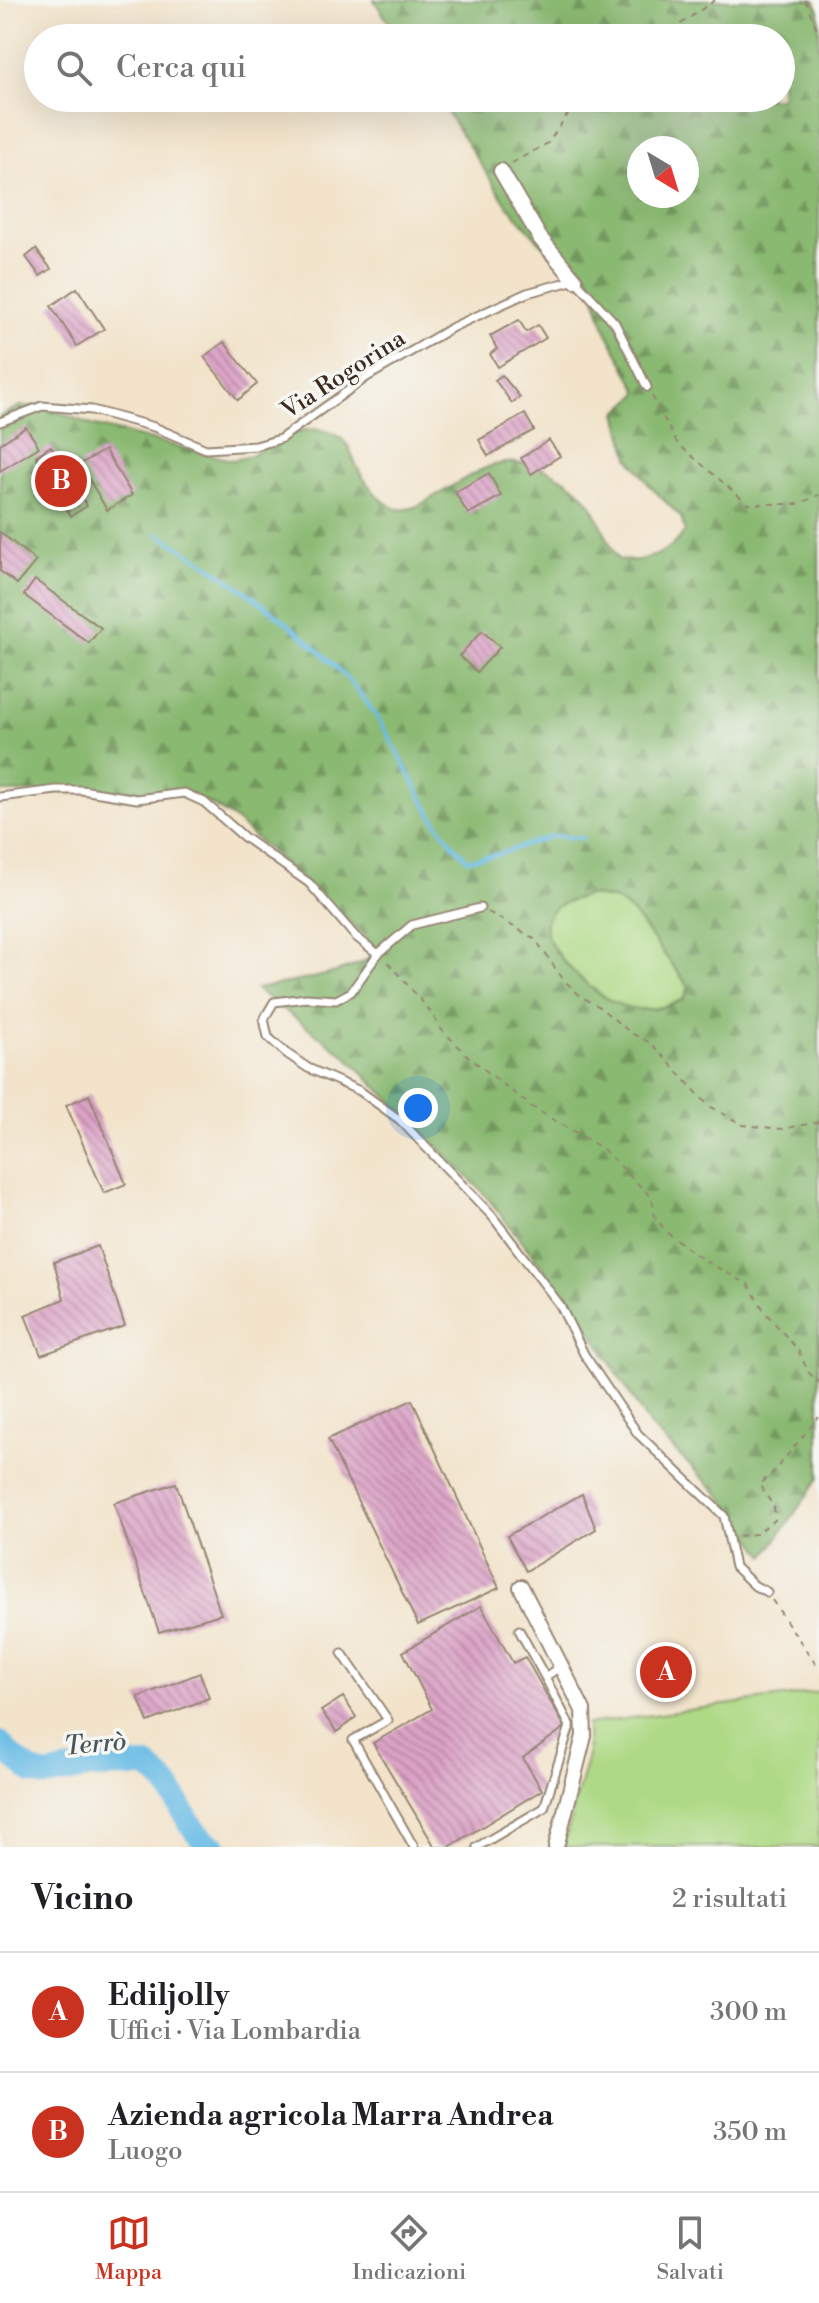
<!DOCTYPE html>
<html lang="it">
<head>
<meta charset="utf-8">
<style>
  body { margin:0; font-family:"Libre Bodoni",serif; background:#f6f6f6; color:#202124 }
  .compass { position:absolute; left:627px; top:136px; width:72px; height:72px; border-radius:50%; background:#fff; box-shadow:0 8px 32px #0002; rotate:142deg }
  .you { position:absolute; left:418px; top:1108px; width:28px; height:28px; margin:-20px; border:6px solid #fff; border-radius:50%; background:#1a73e8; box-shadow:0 0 0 12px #1a73e833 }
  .badge { display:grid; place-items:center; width:52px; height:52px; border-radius:50%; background:#c8321e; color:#fff; font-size:26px; font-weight:700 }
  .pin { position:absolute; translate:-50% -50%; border:4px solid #fff; box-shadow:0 2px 8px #0006 }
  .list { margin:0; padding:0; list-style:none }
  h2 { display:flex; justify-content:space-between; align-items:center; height:104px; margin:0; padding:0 32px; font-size:34px }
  h2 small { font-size:26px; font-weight:400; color:#757577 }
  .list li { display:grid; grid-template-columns:52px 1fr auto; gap:24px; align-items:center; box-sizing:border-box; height:120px; padding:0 32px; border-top:2px solid #e0e0e0 }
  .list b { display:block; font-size:30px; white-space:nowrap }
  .list p { margin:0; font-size:26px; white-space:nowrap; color:#757577 }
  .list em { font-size:26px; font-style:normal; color:#757577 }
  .icon { flex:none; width:44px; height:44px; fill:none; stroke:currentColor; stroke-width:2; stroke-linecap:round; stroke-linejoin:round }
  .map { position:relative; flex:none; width:819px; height:1847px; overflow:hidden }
  .search { position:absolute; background:#fff; box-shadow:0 8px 32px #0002; left:24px; right:24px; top:24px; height:88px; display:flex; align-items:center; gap:20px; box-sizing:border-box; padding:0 28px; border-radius:44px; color:#757577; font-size:30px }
  .sheet { height:344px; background:#fff }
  nav { display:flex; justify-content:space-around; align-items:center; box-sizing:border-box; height:112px; border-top:2px solid #e0e0e0; background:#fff; font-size:22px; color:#757577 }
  nav a { display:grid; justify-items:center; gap:4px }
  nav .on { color:#c8321e }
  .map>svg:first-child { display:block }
</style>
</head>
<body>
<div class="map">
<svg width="819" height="1847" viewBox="0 0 819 1847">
  <defs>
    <pattern id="forest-firs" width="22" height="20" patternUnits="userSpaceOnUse" patternTransform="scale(2)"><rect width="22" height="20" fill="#8ab972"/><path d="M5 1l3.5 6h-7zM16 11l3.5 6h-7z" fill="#72975d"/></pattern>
    <pattern id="building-back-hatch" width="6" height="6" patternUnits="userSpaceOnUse" patternTransform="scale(2)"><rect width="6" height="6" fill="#dba2c6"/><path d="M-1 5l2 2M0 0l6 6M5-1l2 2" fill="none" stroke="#b384a0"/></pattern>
  </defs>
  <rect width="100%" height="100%" fill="#f6f6f2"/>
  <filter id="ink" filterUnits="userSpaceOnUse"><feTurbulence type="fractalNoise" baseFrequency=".0125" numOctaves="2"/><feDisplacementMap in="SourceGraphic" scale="16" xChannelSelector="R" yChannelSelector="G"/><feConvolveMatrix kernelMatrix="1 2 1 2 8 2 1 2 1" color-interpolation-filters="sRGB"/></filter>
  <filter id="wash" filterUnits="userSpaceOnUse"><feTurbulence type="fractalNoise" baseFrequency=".006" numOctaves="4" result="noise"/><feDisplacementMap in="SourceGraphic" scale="32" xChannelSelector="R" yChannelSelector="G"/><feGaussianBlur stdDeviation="1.8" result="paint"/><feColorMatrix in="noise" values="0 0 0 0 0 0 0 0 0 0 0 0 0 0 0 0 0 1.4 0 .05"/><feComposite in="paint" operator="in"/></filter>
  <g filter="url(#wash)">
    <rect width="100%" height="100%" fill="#f2e3ca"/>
    <g fill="#aed985" stroke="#748252" stroke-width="2">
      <path d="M589,895L616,900L633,913L689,987L684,999C670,1006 652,1011 636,1009C625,1007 611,1002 601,995C583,982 530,938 550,913C559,902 576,899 589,895Z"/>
      <path d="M819,1692V1847H563L588,1756L587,1724Z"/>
    </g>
    <path fill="url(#forest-firs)" stroke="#627248" stroke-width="2" fill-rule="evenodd" d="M374,0H814L819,11V1478L765,1556L723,1498L650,1426L581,1316L481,1190L346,1056L256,989C285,983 359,973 377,952L376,949L358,929L234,819L212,805L193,796L176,792H0V416L20,406H42L92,425L231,460C271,456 294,413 338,436C350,443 351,455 357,467C364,481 381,505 398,509C412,512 426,501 437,495C454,486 472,472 491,466C526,455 566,473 588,501C602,519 606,542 619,560C645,563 671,553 685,531L681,517L650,486L629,457L617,413L637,395L638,391L606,331L588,275L578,267L553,257L507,205L438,98H781V38H399ZM639,148H687V196H639ZM589,895L616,900L633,913L689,987L684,999C670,1006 652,1011 636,1009C625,1007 611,1002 601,995C583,982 530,938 550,913C559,902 576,899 589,895Z"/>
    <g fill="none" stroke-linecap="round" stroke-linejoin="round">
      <path stroke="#69bce5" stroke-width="4" d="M158,534C226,574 329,646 373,711C407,760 424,819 468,860L499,854L552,836L583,838"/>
      <path stroke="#69bce5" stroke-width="24" d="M0,1743L9,1754L32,1772L45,1776L92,1767L148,1766C156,1774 166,1782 171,1791C185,1812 192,1837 216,1847"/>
    </g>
    <g id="blocks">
      <g fill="url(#building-back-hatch)">
        <path d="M36,249L51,269L40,276L26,257Z"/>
        <path d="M77,288L104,329L77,346L51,306Z"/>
        <path d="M519,320L526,332L538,325L546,338L498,367L490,354L497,349L490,336Z"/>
        <path d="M224,342L257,384L238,400L204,357Z"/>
        <path d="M502,375L520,397L512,403L495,380Z"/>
        <path d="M525,414L534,430L488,456L479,440Z"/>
        <path d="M26,427L39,447L0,471V444Z"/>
        <path d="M549,440L560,456L531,474L521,458Z"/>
        <path d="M51,446L87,506L71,516L36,456Z"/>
        <path d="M105,450L132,495L107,510L80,464Z"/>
        <path d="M489,473L501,496L468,514L455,492Z"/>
        <path d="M0,532L36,561L17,584L0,571Z"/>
        <path d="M35,580L101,628L89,643L24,595Z"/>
        <path d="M482,631L500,647L477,672L459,656Z"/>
        <path d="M89,1095L126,1184L104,1193L66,1105Z"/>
        <path d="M98,1246L125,1326L41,1355L25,1315L64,1299L54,1262Z"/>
        <path d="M412,1400L499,1588L418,1625L328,1439Z"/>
        <path d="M176,1483L221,1614L159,1632L114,1503Z"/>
        <path d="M582,1494L596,1529L526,1571L507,1536Z"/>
        <path d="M481,1606L513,1663L525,1657L565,1727L523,1758L542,1790L449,1847H435L373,1743L432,1709L403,1652Z"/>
        <path d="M677,1649L686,1687L655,1694L646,1656Z"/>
        <path d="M200,1673L209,1698L148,1722L138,1697Z"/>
        <path d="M343,1697L356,1717L337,1732L321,1711Z"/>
      </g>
    </g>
  </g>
  <g filter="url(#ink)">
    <use href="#blocks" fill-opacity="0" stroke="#968674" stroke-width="2"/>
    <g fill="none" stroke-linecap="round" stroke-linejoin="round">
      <g stroke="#968674" stroke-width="11">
        <g id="lane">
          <path d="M0,422L42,406L92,410L154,427L206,449L256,446L280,439L367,377L453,327L527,293L575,280L615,323L647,387"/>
          <path d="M0,797L56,790H82L137,799L184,793L204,802L244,837L309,883L355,936L378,954"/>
          <path d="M480,908L412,925L378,954L351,992L336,1000L306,998L274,1002L264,1019L268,1037L286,1053L308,1068L360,1091L400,1120L492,1216L560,1305L584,1354L638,1434L724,1516L735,1567L755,1586L767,1592"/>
          <path d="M519,1630L545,1677"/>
          <path d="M342,1653L388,1720L353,1740L414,1847"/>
          <path d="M477,1847L544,1808L570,1726L545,1677L561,1666"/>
        </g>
      </g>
      <g stroke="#968674" stroke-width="18">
        <g id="street">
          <path d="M501,171L540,238L575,280"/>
          <path d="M521,1587L583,1710L584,1736L556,1847"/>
        </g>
      </g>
      <g stroke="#968674" stroke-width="2" stroke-dasharray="6 6" stroke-linecap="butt">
        <path d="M805,0L816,27L819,29"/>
        <path d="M661,38L715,0"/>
        <path d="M512,163L548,143L573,107L592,98"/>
        <path d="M652,396L677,443L748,504H798L819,495"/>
        <path d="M488,912L535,939L563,979L580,996L598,1006L631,1033L651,1043L708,1105L743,1125L782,1129L819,1122"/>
        <path d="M388,962L430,1011L441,1029L471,1059L532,1107L602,1148L652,1198L655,1216L665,1231L705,1261L748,1284L765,1312L798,1350L809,1373L819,1382"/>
        <path d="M739,1536L756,1534L775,1520L774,1507L759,1484L771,1475L819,1417"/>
        <path d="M772,1600L819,1669"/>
      </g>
      <use href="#lane" stroke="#fff" stroke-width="7"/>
      <use href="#street" stroke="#fff" stroke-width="14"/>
    </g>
  </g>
  <g text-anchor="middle" stroke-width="7" stroke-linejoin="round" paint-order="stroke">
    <g font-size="24" fill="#3b2a1e" stroke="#f6f6f2">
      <text transform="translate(343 374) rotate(-33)" y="8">Via Rogorina</text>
    </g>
    <g font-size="26" font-style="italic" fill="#49565a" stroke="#f6f6f2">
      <text transform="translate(95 1743) rotate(-5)" y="9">Terrò</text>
    </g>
  </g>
</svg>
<svg class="compass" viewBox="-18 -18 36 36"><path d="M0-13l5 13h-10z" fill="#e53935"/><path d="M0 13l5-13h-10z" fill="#757577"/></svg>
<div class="you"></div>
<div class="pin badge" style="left:666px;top:1672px">A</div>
<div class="pin badge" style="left:61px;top:481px">B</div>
<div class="search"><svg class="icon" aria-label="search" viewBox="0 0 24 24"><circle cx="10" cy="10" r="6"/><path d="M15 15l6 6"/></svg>Cerca qui</div>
</div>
<section class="sheet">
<h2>Vicino<small>2 risultati</small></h2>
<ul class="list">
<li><span class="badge">A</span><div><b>Ediljolly</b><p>Uffici · Via Lombardia</p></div><em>300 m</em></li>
<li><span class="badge">B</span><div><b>Azienda agricola Marra Andrea</b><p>Luogo</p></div><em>350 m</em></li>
</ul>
</section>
<nav>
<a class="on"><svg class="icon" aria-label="map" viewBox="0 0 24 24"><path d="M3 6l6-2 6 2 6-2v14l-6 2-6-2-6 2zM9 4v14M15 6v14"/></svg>Mappa</a>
<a><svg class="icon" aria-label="directions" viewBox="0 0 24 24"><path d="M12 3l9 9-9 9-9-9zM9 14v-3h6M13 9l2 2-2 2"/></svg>Indicazioni</a>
<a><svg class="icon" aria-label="saved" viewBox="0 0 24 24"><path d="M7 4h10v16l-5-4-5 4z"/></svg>Salvati</a>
</nav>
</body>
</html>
